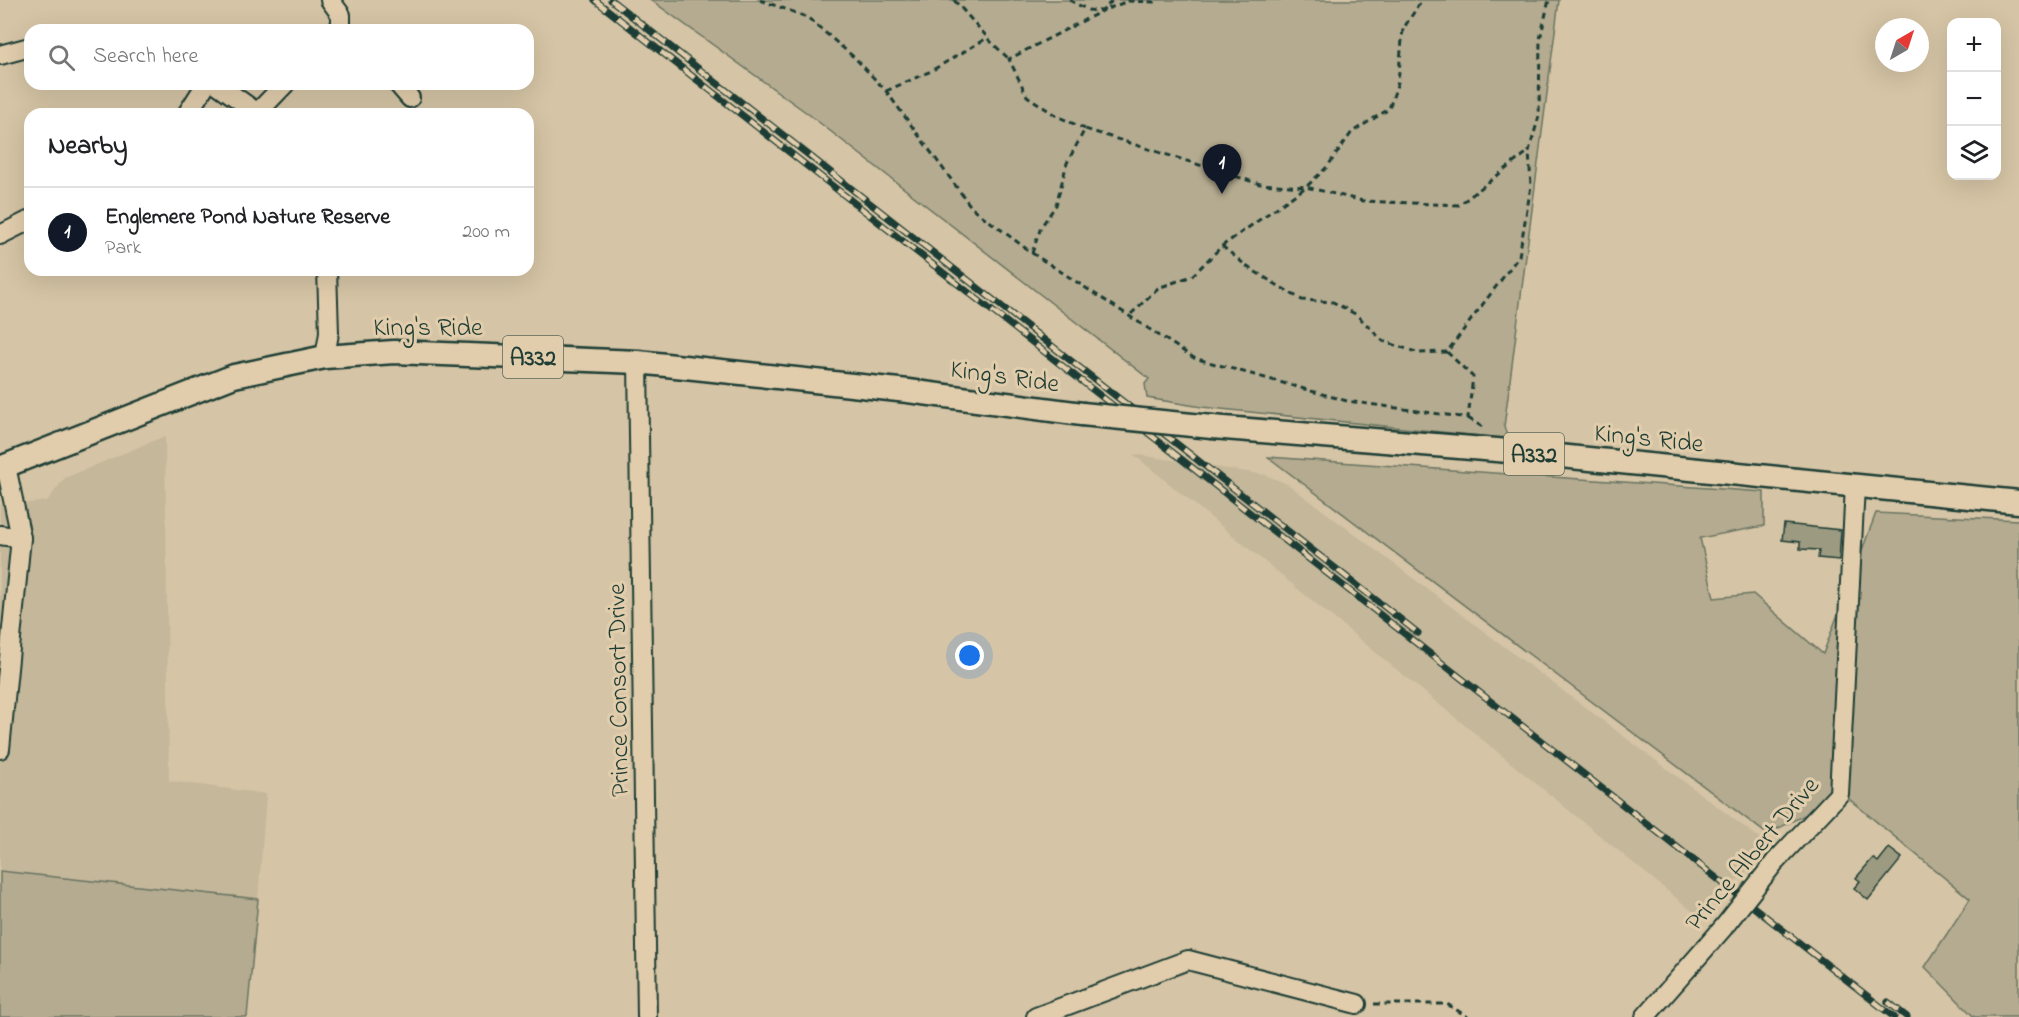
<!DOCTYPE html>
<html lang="en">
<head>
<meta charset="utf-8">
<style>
  body { margin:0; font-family:"Indie Flower",sans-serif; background:#f2f2f2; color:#202124 }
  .controls { position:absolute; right:18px; top:18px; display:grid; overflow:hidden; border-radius:12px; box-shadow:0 6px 24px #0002 }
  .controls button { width:54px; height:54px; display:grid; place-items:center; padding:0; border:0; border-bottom:2px solid #e0e0e0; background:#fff; color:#202124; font:30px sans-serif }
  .compass { position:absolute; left:1875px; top:18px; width:54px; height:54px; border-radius:50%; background:#fff; box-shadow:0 6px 24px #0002; rotate:39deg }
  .you { position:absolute; left:970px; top:656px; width:21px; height:21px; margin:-15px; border:4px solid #fff; border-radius:50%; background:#1a73e8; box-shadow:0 0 0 9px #1a73e833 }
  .badge { display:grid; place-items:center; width:39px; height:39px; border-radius:50%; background:#111827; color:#fff; font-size:20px; font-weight:700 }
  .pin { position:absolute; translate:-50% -50px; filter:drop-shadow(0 2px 3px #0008) }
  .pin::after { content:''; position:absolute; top:32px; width:21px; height:18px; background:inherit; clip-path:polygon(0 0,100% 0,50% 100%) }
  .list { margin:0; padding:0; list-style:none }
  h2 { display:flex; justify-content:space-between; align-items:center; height:78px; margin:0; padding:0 24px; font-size:26px }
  h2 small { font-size:20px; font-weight:400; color:#757577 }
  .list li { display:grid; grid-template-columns:39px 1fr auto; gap:18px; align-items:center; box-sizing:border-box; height:90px; padding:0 24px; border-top:2px solid #e0e0e0 }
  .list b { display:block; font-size:22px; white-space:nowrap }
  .list p { margin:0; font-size:20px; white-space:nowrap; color:#757577 }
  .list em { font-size:20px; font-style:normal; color:#757577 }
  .icon { flex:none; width:33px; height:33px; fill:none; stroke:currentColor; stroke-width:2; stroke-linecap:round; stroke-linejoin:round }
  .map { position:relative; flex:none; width:2019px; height:1017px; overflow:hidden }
  .search { position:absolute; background:#fff; box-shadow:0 6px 24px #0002; left:24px; top:24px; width:510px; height:66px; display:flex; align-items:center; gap:15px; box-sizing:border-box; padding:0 21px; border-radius:18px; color:#757577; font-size:22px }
  .panel { position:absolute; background:#fff; box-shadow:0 6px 24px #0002; left:24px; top:108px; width:510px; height:168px; border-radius:18px }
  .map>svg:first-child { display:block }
</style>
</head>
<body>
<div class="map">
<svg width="2019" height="1017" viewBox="0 0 2019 1017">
  <rect width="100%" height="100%" fill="#d5c4a5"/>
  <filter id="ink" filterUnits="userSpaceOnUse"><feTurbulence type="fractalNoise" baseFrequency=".0167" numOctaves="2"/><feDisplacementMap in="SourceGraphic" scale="12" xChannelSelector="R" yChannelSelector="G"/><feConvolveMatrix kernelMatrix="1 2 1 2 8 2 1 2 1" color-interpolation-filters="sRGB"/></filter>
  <g filter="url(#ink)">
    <g fill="#c4b79a">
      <path d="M165,436L169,781L266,794L258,899L0,871V506L47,501L65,478Z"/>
      <path d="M1133,454L1266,475L1289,485L1759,838L1767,853L1697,915Z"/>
    </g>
    <g fill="#b4ab90" stroke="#6a7462" stroke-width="1.5">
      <path d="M651,0H1559L1504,427L1508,439L1202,407L1147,398L1145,384L1149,379L807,113Z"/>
      <path d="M1268,457L1764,492V526L1700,538L1714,598L1753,594L1823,654L1876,513L2019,520V1017H1974L1925,967L1970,899L1844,795L1767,834Z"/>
      <path d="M0,871L258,899L247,1017H0Z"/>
    </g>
    <g fill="#9c9a81" stroke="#1f3d34" stroke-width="1.5">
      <path d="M1784,524L1841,530L1839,560L1818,558L1819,550L1800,549V542L1782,540Z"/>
      <path d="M1889,848L1902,858L1868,900L1854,888L1860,881L1856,878L1873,858L1878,862Z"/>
    </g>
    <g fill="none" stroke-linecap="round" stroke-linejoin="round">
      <g stroke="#1f3d34" stroke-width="22">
        <g id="minor">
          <path d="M330,0L341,15V25L337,30"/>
          <path d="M0,55L30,47"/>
          <path d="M217,84L259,114"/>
          <path d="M398,84L410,98"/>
          <path d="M258,112L285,84"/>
          <path d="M187,114L206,84"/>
          <path d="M0,235L30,220"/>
          <path d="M325,357L329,333L327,270"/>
          <path d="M638,362L647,1017"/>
          <path d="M0,535L21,538"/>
          <path d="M0,749L21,538L6,466"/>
          <path d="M1775,862L1839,794L1855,486"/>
          <path d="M1036,1017L1188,960L1357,1004"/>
          <path d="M1645,1017L1723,928"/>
        </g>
      </g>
      <g stroke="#1f3d34" stroke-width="27">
        <g id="major">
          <path d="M1212,427L1509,451L2019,502"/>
          <path d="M0,468L234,376L325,357L394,352L638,362L908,391L1082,414"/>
        </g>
      </g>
      <g stroke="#1f3d34" stroke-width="3" stroke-dasharray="6 4.5" stroke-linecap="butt">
        <path d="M760,0L807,17L856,59L886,91L972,208L1032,253L1194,358L1347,401L1468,418L1473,377L1447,352L1519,256L1531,186L1529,151L1539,116L1540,39L1549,0"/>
        <path d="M954,0L987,37"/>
        <path d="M1069,0L1088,10L1102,11L1128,1L1154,2L1156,0"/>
        <path d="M886,91L931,71L987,38L1009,59"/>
        <path d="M1085,129L1055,115L1027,96L1009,59L1102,11L1113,0"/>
        <path d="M1222,246L1249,268L1302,300L1333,302L1357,315L1383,341L1419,353L1447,352"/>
        <path d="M1032,253L1041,227L1056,205L1067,163L1085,129L1260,184L1306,187L1363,201L1459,205L1529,151"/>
        <path d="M1131,314L1158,288L1192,276L1222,246L1306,187L1327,167L1352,132L1389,109L1398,82L1403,29L1422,0"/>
        <path d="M1468,418L1484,428"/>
        <path d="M1374,1004H1447L1468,1017"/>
      </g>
      <use href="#minor" stroke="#e1cdac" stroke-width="18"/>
      <use href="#major" stroke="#e1cdac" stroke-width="22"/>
      <g stroke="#1f3d34" stroke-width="7">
        <g id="rail">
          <path d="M595,0L1894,1017"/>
          <path d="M611,0L1418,633"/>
          <path d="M1888,1002L1907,1017"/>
        </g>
      </g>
      <use href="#rail" stroke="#e1cdac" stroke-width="4.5" stroke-dasharray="14" stroke-linecap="butt"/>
      <g stroke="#1f3d34" stroke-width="22" stroke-linecap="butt">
        <path id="minor-bridge" d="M1723,928L1775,862"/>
      </g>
      <g stroke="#1f3d34" stroke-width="27" stroke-linecap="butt">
        <path id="major-bridge" d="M1082,414L1212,427"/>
      </g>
      <use href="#minor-bridge" stroke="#e1cdac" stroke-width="18"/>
      <use href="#major-bridge" stroke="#e1cdac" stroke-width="22"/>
    </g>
  </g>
  <g text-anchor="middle" stroke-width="6" stroke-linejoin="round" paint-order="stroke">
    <g fill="#e1cdac" stroke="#596858" stroke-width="1.5">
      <rect x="503" y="336" width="60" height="42" rx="4.5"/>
      <rect x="1504" y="433" width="60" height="42" rx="4.5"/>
    </g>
    <g font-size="24" font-weight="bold" fill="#1f3d34">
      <text x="533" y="365">A332</text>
      <text x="1534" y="462">A332</text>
    </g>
    <g font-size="26" fill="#1f3d34" stroke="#e1cdac">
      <text x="428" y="335">King's Ride</text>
      <text transform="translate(1005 375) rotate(8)" y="9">King's Ride</text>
      <text transform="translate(1649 437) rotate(6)" y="9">King's Ride</text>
      <text transform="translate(617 690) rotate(-91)" y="9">Prince Consort Drive</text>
      <text transform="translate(1751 853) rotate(-50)" y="9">Prince Albert Drive</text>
    </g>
  </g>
</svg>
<div class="controls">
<button>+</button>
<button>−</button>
<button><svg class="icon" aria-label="layers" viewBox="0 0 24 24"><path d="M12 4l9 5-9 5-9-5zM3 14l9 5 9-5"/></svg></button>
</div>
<svg class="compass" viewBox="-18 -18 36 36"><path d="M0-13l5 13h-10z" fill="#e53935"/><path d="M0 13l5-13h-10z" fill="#757577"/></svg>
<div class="you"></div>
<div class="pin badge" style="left:1222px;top:194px">1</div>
<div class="search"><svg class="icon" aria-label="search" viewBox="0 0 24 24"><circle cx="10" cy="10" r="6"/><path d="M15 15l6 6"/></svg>Search here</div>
<section class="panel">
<h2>Nearby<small></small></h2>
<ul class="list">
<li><span class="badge">1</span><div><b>Englemere Pond Nature Reserve</b><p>Park</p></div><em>200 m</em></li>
</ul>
</section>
</div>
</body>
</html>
